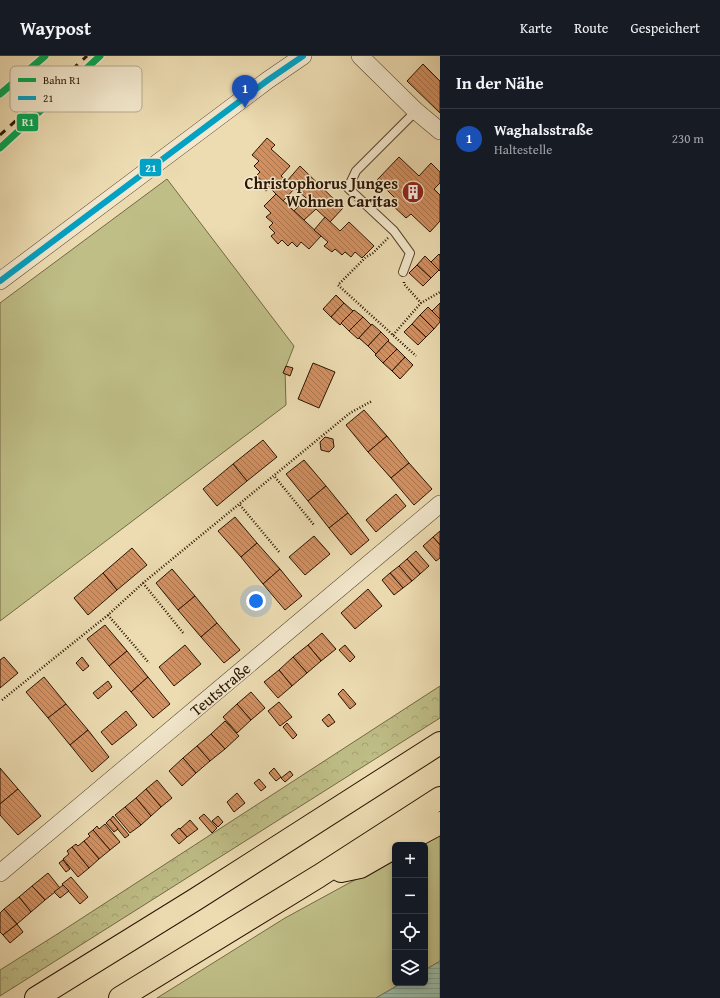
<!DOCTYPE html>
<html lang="de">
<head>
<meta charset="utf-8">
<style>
  body { margin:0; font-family:"Gentium Book Plus",serif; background:#20242c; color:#f1f3f6 }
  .controls { position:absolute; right:12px; bottom:12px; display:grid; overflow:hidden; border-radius:6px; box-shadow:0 2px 6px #0003 }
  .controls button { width:36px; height:36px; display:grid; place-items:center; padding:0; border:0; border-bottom:1px solid #363941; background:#171b24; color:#f1f3f6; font:20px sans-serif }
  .you { position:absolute; left:256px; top:545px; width:14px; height:14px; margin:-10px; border:3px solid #fff; border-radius:50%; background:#1a73e8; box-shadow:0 0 0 6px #1a73e833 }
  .badge { display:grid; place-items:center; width:26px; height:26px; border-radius:50%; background:#1a73e8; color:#fff; font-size:13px; font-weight:700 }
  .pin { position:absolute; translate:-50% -33px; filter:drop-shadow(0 1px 2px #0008) }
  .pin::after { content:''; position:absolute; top:21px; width:14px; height:12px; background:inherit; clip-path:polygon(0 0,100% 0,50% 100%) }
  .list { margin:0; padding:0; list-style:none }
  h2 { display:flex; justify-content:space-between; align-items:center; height:52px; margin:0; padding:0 16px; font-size:17px }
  h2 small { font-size:13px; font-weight:400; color:#9ea1a6 }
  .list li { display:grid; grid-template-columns:26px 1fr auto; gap:12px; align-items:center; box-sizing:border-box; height:60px; padding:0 16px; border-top:1px solid #363941 }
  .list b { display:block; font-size:15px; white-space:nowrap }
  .list p { margin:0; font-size:13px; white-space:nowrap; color:#9ea1a6 }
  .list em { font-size:13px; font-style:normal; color:#9ea1a6 }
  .icon { flex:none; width:22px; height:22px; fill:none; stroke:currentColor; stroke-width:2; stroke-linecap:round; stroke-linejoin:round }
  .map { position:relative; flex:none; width:440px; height:942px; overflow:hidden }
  header { display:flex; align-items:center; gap:24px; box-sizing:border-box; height:56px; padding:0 20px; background:#171b24; border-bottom:1px solid #363941 }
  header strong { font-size:19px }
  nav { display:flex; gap:22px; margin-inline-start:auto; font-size:14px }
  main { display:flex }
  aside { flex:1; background:#171b24 }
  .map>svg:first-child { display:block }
</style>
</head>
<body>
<header>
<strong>Waypost</strong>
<nav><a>Karte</a><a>Route</a><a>Gespeichert</a></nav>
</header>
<main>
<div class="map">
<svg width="440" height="942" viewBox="0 0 440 942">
  <defs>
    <pattern id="forest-crowns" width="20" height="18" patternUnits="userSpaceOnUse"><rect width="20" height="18" fill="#bfbe87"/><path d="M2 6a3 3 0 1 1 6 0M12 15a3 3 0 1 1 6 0" fill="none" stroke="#a4a273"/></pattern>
    <pattern id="water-rules" width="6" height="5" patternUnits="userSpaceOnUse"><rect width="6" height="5" fill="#9abca9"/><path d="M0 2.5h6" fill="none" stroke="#85a190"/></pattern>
    <pattern id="building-back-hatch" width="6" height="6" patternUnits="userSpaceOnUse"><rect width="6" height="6" fill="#d49162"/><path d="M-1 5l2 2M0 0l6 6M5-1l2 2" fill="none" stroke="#ac754e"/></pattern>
  </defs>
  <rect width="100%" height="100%" fill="#eddcb2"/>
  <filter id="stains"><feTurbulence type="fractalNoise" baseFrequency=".005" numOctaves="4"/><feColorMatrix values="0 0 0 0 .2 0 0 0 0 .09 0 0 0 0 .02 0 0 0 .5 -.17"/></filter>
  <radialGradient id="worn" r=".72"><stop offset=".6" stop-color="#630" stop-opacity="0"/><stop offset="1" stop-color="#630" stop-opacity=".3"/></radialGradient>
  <g fill="#bfbe87" stroke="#746944">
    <path d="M167,123L294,290L285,313L286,349L0,565V247Z"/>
    <path d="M440,777V905L425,914V789H418Z"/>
    <path d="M395,802V927H402L376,942H157L285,862Z"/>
  </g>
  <path fill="url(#forest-crowns)" stroke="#746944" d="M440,630V662L0,940V914L59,877Z"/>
  <path fill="url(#water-rules)" stroke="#6c7965" d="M440,905V942H376L402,927H425V914Z"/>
  <g fill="url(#building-back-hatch)" stroke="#281400">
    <path d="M423,8L440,25V57L407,25Z"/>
    <path d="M267,82L275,89L271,93L290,110L281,120L295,132L283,145L270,132L266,135L259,129L262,125L256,120L260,116L254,110L259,105L252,99Z"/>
    <path d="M399,101L419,120L431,107L440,116V127L434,133L440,139V165L430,176L411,158L406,162L391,148L396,143L377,124Z"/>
    <path d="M300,110L343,152L330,166L316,153L304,164L294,155L306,142L287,125Z"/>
    <path d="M276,138L321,180L309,193L301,186L297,191L292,186L288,190L282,184L278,188L271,180L275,177L269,171L273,167L266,161L271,157L264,150Z"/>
    <path d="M325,161L340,175L349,166L374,190L362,202L355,196L351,201L345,196L342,199L335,193L332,196L324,190L328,186L314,174Z"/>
    <path d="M439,198L440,199V215L431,206Z"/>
    <path d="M425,200L439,214L431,222L417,209Z"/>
    <path d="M417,209L431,222L423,230L409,217Z"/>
    <path d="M336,239L344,247L331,261L323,253Z"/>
    <path d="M344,247L353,255L340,269L331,261Z"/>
    <path d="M440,247V263L432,255Z"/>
    <path d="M428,251L440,263V266L434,273L420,259Z"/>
    <path d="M354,254L363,261L349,275L341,267Z"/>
    <path d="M420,259L434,273L426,281L412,268Z"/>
    <path d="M363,261L371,269L358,283L349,275Z"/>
    <path d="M372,268L381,276L368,290L359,282Z"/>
    <path d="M412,268L426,281L418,289L404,276Z"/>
    <path d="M381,276L389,284L376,298L368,290Z"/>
    <path d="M388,285L397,293L383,307L375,299Z"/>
    <path d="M397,293L405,301L392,315L383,307Z"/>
    <path d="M405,301L413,309L400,323L392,315Z"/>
    <path d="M313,307L335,316L319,352L298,343Z"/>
    <path d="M286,310L293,312L290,320L283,317Z"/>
    <path d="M364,354L387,380L368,396L346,369Z"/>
    <path d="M387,380L409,407L391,422L368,396Z"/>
    <path d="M325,381L333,383L334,391L329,396L321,394L320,386Z"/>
    <path d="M263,384L277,401L247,425L233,408Z"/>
    <path d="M304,404L326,430L308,445L286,418Z"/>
    <path d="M409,407L432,433L414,449L391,422Z"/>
    <path d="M233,408L247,425L217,450L203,433Z"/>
    <path d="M326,430L348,457L329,472L308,445Z"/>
    <path d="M396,438L406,450L376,476L366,464Z"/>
    <path d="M348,457L369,484L351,499L329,472Z"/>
    <path d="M235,461L257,487L241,501L218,475Z"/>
    <path d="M440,475V489L433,481Z"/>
    <path d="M314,480L330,498L305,519L289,501Z"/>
    <path d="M433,481L440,489V502L436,505L423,490Z"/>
    <path d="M257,487L280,513L263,528L241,501Z"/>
    <path d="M132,492L147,509L117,534L103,517Z"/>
    <path d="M416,495L429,510L420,518L407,503Z"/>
    <path d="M407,503L420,518L412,525L399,510Z"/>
    <path d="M399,510L412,525L403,532L390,517Z"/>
    <path d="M172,513L195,540L178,554L156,527Z"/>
    <path d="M280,513L302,540L285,554L263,528Z"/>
    <path d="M103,517L117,534L88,559L74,542Z"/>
    <path d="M390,517L403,532L394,539L382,524Z"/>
    <path d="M368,533L382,550L355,573L341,557Z"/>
    <path d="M195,540L217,567L201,581L178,554Z"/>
    <path d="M217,567L240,594L224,607L201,581Z"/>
    <path d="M105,569L127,595L109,610L87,583Z"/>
    <path d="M322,577L336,593L321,605L308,589Z"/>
    <path d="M185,589L201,608L174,630L159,611Z"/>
    <path d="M308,589L321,605L307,617L293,601Z"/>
    <path d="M345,589L355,601L350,606L339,594Z"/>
    <path d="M127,595L148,621L131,636L109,610Z"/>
    <path d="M4,601L18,617L0,632V604Z"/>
    <path d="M82,601L89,610L83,615L76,607Z"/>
    <path d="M293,601L307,617L292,630L279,614Z"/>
    <path d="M279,614L292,630L278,642L264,626Z"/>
    <path d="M44,621L66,648L48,662L26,636Z"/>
    <path d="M148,621L170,648L153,662L131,636Z"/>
    <path d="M108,625L112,631L98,643L93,637Z"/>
    <path d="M343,633L356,648L350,653L338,638Z"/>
    <path d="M251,636L265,652L251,664L237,648Z"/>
    <path d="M279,646L292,661L280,670L268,655Z"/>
    <path d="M66,648L88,674L70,689L48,662Z"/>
    <path d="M237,648L251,664L237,677L223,661Z"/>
    <path d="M126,655L137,669L112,689L101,676Z"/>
    <path d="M329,658L335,666L328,671L322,664Z"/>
    <path d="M225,665L239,680L225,693L211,678Z"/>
    <path d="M287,667L297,679L293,683L283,671Z"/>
    <path d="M88,674L109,701L92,716L70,689Z"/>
    <path d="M211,678L225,693L210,705L197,690Z"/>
    <path d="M197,690L210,705L196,717L183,702Z"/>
    <path d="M183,702L196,717L182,730L169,715Z"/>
    <path d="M0,712L18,733L0,748Z"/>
    <path d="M274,712L281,721L276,725L269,717Z"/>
    <path d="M290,715L293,719L285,726L281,722Z"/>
    <path d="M259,723L266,731L261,735L254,727Z"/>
    <path d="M157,724L172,742L161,751L146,733Z"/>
    <path d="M18,733L41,760L18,779L0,759V748Z"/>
    <path d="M146,733L161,751L151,760L136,742Z"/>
    <path d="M237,737L245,747L234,756L227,746Z"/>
    <path d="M136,742L151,760L141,769L125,751Z"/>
    <path d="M125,751L141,769L130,777L115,759Z"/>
    <path d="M204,758L217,772L212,777L199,762Z"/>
    <path d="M113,760L129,779L125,782L110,764Z"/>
    <path d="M218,760L223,766L218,771L212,765Z"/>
    <path d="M110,763L118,773L114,776L106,767Z"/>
    <path d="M190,764L198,773L187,781L180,773Z"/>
    <path d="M105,768L120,786L110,794L93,774L97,770L99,773Z"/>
    <path d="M179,772L187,781L179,788L171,779Z"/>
    <path d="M93,774L110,794L99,803L84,785L90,780L88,778Z"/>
    <path d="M84,785L99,803L89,812L72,791L76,788L78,790Z"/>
    <path d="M72,791L89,812L78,821L63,803L69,798L67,795Z"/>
    <path d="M63,804L70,813L66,816L59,807Z"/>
    <path d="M48,817L60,832L45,844L32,830Z"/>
    <path d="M71,821L88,841L80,848L62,828Z"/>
    <path d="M63,829L69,835L60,842L54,836Z"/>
    <path d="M32,830L45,844L31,856L19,841Z"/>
    <path d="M19,841L31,856L17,868L4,853Z"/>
    <path d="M4,853L17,868L3,879L0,876V857Z"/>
    <path d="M17,868L23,876L10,887L3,879Z"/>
  </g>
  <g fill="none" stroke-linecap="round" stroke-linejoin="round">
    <g stroke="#59462c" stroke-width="10">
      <path id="service" d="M403,216L410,197L394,175L348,132L356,115L416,55"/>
    </g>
    <g stroke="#59462c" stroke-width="18">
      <g id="minor">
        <path d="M360,0L416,55L440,75"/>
        <path d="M0,225L268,24L303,0"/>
        <path d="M0,817L440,448"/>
      </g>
    </g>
    <g stroke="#281400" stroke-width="24">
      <g id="motorway">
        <path d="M399,789L440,767"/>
        <path d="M341,815L360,811L395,791"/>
        <path d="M36,942L196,843L440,687"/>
        <path d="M120,942L319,820L440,742"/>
      </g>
    </g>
    <g stroke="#281400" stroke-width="2.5" stroke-dasharray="1 2" stroke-linecap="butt">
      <path d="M388,182L373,197L366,201L338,229L416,300"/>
      <path d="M404,226V228L421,247"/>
      <path d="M393,279L421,247L440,236"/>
      <path d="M275,421L314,469"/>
      <path d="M240,449L280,497"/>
      <path d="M143,527L184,578"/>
      <path d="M108,559L149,607"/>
      <path d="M2,644L108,559L143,527L350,357L372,345"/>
    </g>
    <use href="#service" stroke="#f3e8cd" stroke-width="8"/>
    <use href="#minor" stroke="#f3e8cd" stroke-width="17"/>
    <use href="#motorway" stroke="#eddcb2" stroke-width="22"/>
    <g stroke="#281400" stroke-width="3" stroke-dasharray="7 7" stroke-linecap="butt">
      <path d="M0,79L87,0"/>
      <path d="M0,92L100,0"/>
    </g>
    <g stroke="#f3e8cd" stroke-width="9">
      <path id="bus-1" d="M0,225L268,24L303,0"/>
    </g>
    <use href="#bus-1" stroke="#02a2c4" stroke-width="6"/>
    <g stroke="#f3e8cd" stroke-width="10">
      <g id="rail-1">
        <path d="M0,38L45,0"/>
        <path d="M0,92L100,0"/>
      </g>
    </g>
    <use href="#rail-1" stroke="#00a651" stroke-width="7"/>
  </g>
  <defs>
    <g id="building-disc" transform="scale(1.15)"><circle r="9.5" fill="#8f2418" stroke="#f3e8cd"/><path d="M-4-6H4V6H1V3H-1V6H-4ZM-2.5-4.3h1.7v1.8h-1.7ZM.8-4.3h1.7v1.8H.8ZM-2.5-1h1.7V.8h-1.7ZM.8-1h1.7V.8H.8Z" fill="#fff"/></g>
  </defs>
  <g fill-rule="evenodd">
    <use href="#building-disc" x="413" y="136"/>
  </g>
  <g text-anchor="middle" stroke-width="3" stroke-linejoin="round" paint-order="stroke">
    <g font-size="16" font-weight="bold" fill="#281400" stroke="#f3e8cd" text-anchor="end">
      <text x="398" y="133">Christophorus Junges<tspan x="398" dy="18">Wohnen Caritas</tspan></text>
    </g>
    <g font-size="16" fill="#281400" stroke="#f3e8cd">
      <text transform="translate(220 633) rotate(-40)" y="6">Teutstraße</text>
    </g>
  </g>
  <rect x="10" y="10" width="132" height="46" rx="6" fill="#f3e8cd" stroke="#b6a890" stroke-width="1"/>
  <rect x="18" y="22" width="18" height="4" fill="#00a651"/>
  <rect x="18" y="40" width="18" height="4" fill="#02a2c4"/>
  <g font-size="11" fill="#281400">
    <text x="43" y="28">Bahn R1</text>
    <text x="43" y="46">21</text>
  </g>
  <g stroke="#f3e8cd" stroke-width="1.5">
    <rect x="16" y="57" width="23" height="19" rx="4" fill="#00a651"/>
    <rect x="139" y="102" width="23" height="19" rx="4" fill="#02a2c4"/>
  </g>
  <g font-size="11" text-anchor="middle" font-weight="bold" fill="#fff">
    <text x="28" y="70">R1</text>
    <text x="151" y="116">21</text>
  </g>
  <rect width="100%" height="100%" filter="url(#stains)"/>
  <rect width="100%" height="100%" fill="url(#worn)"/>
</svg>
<div class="controls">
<button>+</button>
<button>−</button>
<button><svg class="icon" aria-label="locate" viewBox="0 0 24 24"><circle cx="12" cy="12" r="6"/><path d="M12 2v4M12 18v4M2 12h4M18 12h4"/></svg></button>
<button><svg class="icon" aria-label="layers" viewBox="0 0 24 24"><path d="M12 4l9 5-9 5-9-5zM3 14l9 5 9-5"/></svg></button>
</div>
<div class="you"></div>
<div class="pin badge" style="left:245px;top:52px;background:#1a4fb4">1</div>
</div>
<aside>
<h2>In der Nähe<small></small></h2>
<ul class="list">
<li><span class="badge" style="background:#1a4fb4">1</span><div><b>Waghalsstraße</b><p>Haltestelle</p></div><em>230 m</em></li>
</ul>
</aside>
</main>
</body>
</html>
